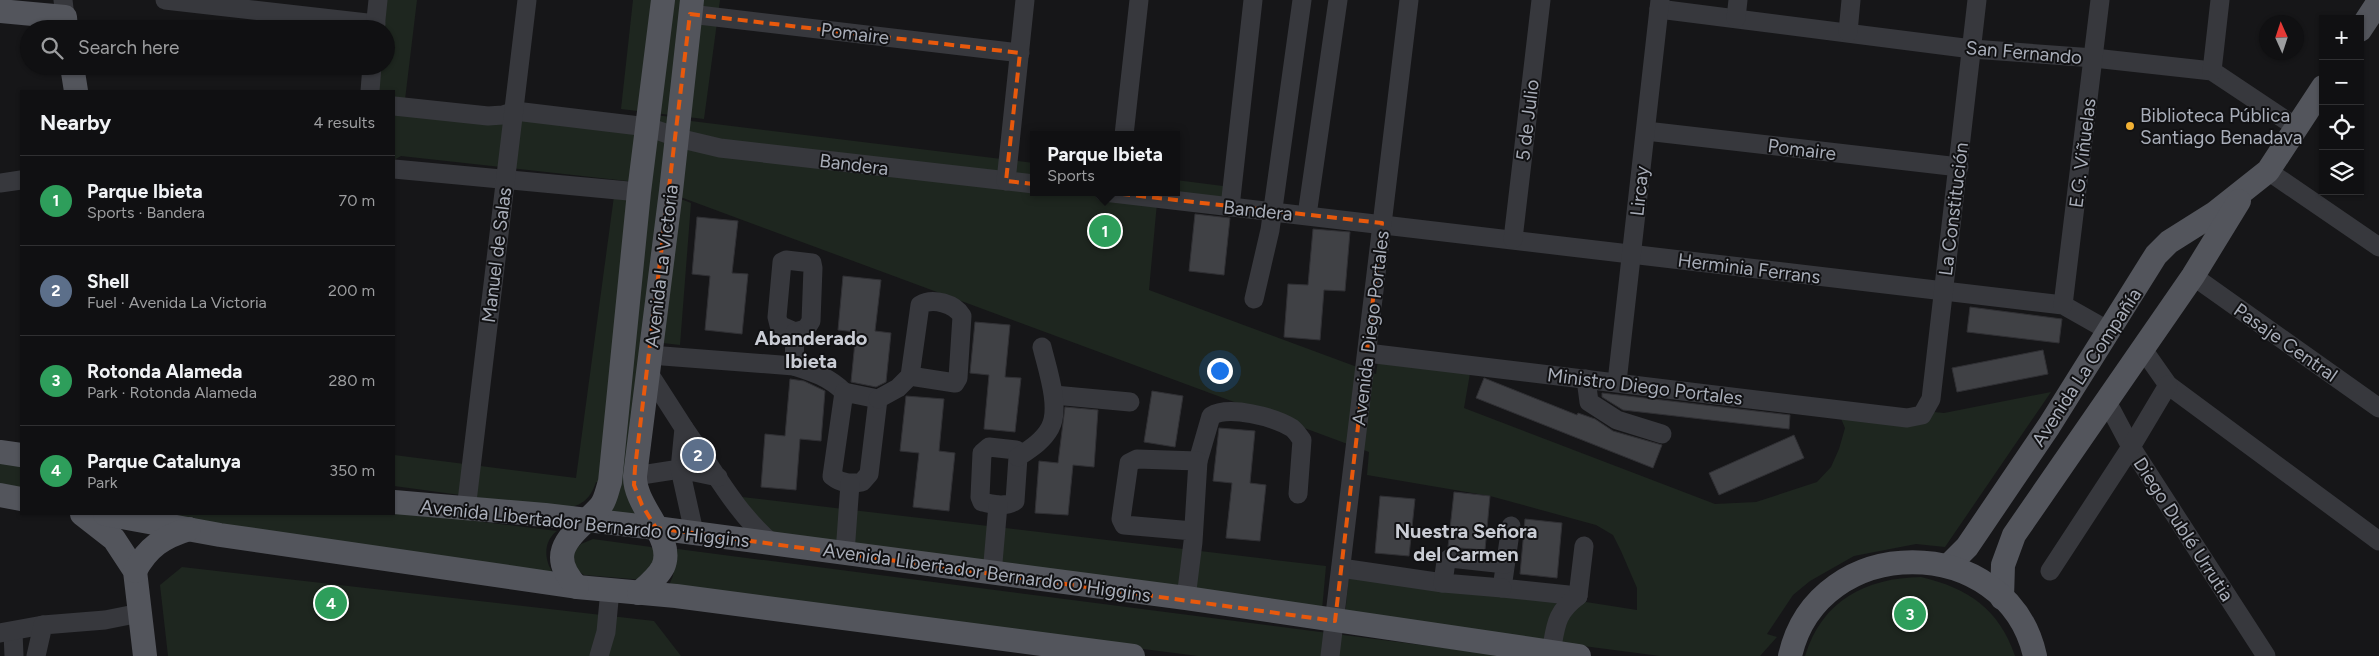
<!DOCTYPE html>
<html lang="en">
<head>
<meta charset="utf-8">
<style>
  body { margin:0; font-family:Figtree,sans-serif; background:#1e1e20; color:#f1f3f6 }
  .controls { position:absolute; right:15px; top:15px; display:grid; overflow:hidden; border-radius:0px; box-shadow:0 1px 4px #0004 }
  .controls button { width:45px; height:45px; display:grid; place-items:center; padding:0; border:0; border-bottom:1px solid #303032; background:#101012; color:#f1f3f6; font:25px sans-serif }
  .compass { position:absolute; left:2259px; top:15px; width:45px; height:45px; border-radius:50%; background:#101012; box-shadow:0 1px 4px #0004; rotate:357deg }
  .you { position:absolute; left:1219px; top:370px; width:18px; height:18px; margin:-12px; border:4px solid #fff; border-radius:50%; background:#1a73e8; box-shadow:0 0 0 8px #1a73e833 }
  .badge { display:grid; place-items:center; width:32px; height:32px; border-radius:50%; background:#7c3aed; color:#fff; font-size:16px; font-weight:700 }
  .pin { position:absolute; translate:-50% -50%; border:2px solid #fff; box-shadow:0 1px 5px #0006 }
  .popup { position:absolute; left:1030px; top:131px; width:150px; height:65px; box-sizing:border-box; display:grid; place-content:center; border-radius:0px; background:#101012; filter:drop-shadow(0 1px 4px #0005); font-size:16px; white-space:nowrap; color:#9c9d9f }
  .popup b { font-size:19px; color:#f1f3f6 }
  .popup::after { content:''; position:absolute; left:50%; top:100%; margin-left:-10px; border:10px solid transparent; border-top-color:#101012 }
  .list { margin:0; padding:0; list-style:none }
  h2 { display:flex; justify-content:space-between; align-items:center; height:65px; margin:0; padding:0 20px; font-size:21px }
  h2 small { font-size:16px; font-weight:400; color:#9c9d9f }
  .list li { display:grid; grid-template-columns:32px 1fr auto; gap:15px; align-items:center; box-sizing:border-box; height:90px; padding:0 20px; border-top:1px solid #303032 }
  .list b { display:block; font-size:19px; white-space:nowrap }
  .list p { margin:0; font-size:16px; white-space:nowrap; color:#9c9d9f }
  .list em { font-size:16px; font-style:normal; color:#9c9d9f }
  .icon { flex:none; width:28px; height:28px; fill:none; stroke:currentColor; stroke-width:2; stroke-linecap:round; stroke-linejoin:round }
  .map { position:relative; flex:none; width:2379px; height:656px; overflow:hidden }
  .search { position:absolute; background:#101012; box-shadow:0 1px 4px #0004; left:20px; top:20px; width:375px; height:55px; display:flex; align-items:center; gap:12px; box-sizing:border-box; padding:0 18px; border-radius:28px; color:#9c9d9f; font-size:19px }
  .panel { position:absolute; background:#101012; box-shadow:0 1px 4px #0004; left:20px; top:90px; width:375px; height:425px; border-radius:0px }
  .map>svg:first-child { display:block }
</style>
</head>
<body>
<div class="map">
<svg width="2379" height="656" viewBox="0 0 2379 656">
  <rect width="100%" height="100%" fill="#161618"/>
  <g fill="#1e261f">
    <path d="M378,0H417L404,108L643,117L636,182L401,156L394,160V91H370L372,66H386V29H375Z"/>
    <path d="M633,0H720L704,119L621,109Z"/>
    <path d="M653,115L673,117L663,192L691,203L680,345L645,341L638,517L599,512L614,485L596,482C590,500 581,506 563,509L394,486V455L576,478L614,196L643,199Z"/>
    <path d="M683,120L1034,163V192H1158L1149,290L1376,374L1379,353L1472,362L1464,408L1715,504L1756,502L1817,482L1831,467L1839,449L1845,428L1834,402L1944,413L2051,392L1945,547L1916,544L1854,556L1810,581L1793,595L1767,634L1777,637L1760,656H1660L1345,615L1350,565L1637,610V588L1621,551L1613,535L1596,525L1490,496L1367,475L1369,452L675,195Z"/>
    <path d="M1176,180L1223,186V199L1176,192Z"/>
    <path d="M0,461L21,463V491L0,487Z"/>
    <path d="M742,497L1326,566L1322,610L765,532Z"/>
    <path d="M394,511L557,531C543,541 544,560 553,573L146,514H394Z"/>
    <path d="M593,539L651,547L655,551L659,562L644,580L584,575L576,569L573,553L581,544Z"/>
    <path d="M670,548L1507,656H1198L667,588C676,575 676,562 670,548Z"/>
    <path d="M182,567L654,621L681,656H168L160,585Z"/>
    <path d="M1921,577C1968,588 1999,609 2015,656H1805C1822,600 1866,578 1921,577Z"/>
  </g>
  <g fill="#404145" stroke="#303034">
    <path d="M1195,214L1230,218L1224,275L1189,271Z"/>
    <path d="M697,217L738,221L732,273L748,274L742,334L705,330L710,276L692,274Z"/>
    <path d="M1313,229L1350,232L1345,291L1324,290L1320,340L1284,337L1288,284L1308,285Z"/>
    <path d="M843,276L881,280L875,331L891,333L886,382L876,387L851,382L856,332L838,330Z"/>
    <path d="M1970,307L2062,319L2059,343L1967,332Z"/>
    <path d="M975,322L1010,325L1005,377L1021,378L1015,432L984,429L989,375L970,373Z"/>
    <path d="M2043,350L2048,374L1957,392L1952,368Z"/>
    <path d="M1484,378L1577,415L1578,413L1595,419L1613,431L1662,445L1653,468L1476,398Z"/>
    <path d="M790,379L804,381L825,391L821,441L800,439L796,490L761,487L765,434L785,436Z"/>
    <path d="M1152,391L1183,396L1175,447L1144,442Z"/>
    <path d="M1602,393L1790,415L1789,429L1623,410L1602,397Z"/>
    <path d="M906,396L944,399L939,451L955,453L949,511L913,507L919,453L900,451Z"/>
    <path d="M1065,407L1098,410L1094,467L1073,465L1068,515L1035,513L1039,461L1058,463Z"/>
    <path d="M1219,428L1255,431L1250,483L1266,485L1260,541L1226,538L1232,483L1213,481Z"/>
    <path d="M1794,435L1804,458L1719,495L1709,473Z"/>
    <path d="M1454,492L1490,496L1485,550L1448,547Z"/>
    <path d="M1380,496L1415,499L1409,556L1375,553Z"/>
    <path d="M1525,519L1562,523L1557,578L1520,574Z"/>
  </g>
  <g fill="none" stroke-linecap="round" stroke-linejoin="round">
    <g stroke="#37383d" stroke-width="19">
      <path d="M63,0L65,17"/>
      <path d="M165,0L376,24"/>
      <path d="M1659,9L1972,49L2094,58L2212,71L2296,127"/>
      <path d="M690,14L1020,53"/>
      <path d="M1736,18L1738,0"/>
      <path d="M375,29L378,0"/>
      <path d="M1848,32L1851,0"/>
      <path d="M2212,71L2220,0"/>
      <path d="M370,91L372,66"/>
      <path d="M394,106L488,116L503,115L515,111L648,127L682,139L720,148L1034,184"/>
      <path d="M1646,131L1959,167"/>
      <path d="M1124,135L1139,0"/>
      <path d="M394,169L639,192"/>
      <path d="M2268,171L2379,247"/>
      <path d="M1006,181L1025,0"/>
      <path d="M0,183L21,180"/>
      <path d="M1104,192L2063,305L2109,331"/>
      <path d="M1230,207L1253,0"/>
      <path d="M1307,215L1338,0"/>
      <path d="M1513,239L1541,0"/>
      <path d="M786,260L812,263L813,268L811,321L806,329L795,332L779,325L777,317L782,262Z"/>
      <path d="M2193,276L2379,408"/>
      <path d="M1254,299L1270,230L1302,0"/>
      <path d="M2063,305L2100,0"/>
      <path d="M795,332L794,366C813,372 829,377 844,392"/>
      <path d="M2142,348L2168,385L2379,541"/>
      <path d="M1367,353L1907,418L1922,415L1931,399L1977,0"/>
      <path d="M650,355L794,366"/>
      <path d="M1586,379L1589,402L1617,420L1662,434"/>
      <path d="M1617,382L1660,0"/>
      <path d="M844,392L878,399L869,474L862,482C851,484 842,484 832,476Z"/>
      <path d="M1054,395L1130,402"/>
      <path d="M878,399L898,388L910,376L920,305C933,297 955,304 962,316L958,378L955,383L910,376"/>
      <path d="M2106,400L2131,447L2266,656"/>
      <path d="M684,428C712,467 735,512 772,543"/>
      <path d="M989,447L1016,450L1018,457L1015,501C1005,508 993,504 982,502L980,497L982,453Z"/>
      <path d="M1018,457C1030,449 1043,441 1050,428C1061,408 1047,368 1042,347"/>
      <path d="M1198,461L1211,416C1229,405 1274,417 1292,428C1296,431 1299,436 1302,440L1298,494"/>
      <path d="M635,476L680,469L684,428L648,372"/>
      <path d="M466,510L527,0"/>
      <path d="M1511,526L1502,588L1578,596"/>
      <path d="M694,532L680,469L718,477"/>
      <path d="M845,553L850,484"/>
      <path d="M1341,568L1443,583"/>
      <path d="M2050,571L2131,447L2168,385"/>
      <path d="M992,574L998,505"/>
      <path d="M1502,588L1443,583L1446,561L1450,558L1505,564"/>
      <path d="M1186,598L1193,542L1198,461L1137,459L1129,463L1121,519L1124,525L1193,531"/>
      <path d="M13,632L14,656"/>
      <path d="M0,633L43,625"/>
      <path d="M1551,652C1556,626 1555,613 1578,596L1584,546"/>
      <path d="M36,656L43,625L105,620L140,613"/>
      <path d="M599,656L606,632L610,590"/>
      <path d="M1330,656L1409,0"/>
    </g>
    <g stroke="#53555c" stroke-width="24">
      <path d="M0,11L65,17L66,29"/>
      <path d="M2360,30L2379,1"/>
      <path d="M72,66L76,91"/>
      <path d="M0,452L21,455"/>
      <path d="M0,495L21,499"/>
      <path d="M394,502L545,515L656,528L1186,598L1579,656"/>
      <path d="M82,514L114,539L135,571L145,656"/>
      <path d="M105,514L220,535L577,587L676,596L1133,656"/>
      <path d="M1948,566L1967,547L2049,426L2156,255L2169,242L2215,213L2268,171L2323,87"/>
      <path d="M135,571C148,547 163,537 189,529"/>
      <path d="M577,587C542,550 576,533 600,507C606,500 607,490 610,482L639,192L663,0"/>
      <path d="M639,593C647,586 658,577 663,567C676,538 634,507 635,476L671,191L692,0"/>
      <path d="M2002,598L2003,565L2014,535L2193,276L2239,201"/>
      <path d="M1790,656C1818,531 2007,531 2035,656"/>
    </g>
  </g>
  <path fill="none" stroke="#e8590c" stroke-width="4" stroke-dasharray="10 6" stroke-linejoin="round" d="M690,14L1020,53L1006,181L1382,223L1335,621L656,528L642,505L634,485L635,468Z"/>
  <circle fill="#f2b134" stroke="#111113" stroke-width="2" cx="2130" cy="126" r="5"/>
  <g text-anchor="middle" stroke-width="4" stroke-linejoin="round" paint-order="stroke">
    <g font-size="19" fill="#a8adb8" stroke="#111113">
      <text transform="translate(855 33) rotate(7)" y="7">Pomaire</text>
      <text transform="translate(2024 52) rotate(5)" y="7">San Fernando</text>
      <text transform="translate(1527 120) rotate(-83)" y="7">5 de Julio</text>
      <text transform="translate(1802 149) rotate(7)" y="7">Pomaire</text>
      <text transform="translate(2082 153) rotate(-83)" y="7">E.G. Viñuelas</text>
      <text transform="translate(854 164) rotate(7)" y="7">Bandera</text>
      <text transform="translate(1639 191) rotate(-84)" y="7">Lircay</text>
      <text transform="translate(1953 209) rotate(-83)" y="7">La Constitución</text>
      <text transform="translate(1258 210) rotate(6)" y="7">Bandera</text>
      <text transform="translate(496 255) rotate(-83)" y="7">Manuel de Salas</text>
      <text transform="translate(661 266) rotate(-83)" y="7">Avenida La Victoria</text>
      <text transform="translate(1749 268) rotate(7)" y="7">Herminia Ferrans</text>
      <text transform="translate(1370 328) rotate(-83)" y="7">Avenida Diego Portales</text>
      <text transform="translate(2286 342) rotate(35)" y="7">Pasaje Central</text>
      <text transform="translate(2086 367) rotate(-57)" y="7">Avenida La Compañía</text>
      <text transform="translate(1645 386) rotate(7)" y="7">Ministro Diego Portales</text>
      <text transform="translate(585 523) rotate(6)" y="7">Avenida Libertador Bernardo O'Higgins</text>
      <text transform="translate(2184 529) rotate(57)" y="7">Diego Dublé Urrutia</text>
      <text transform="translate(987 572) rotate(8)" y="7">Avenida Libertador Bernardo O'Higgins</text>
    </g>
    <g font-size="19" fill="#a8adb8" stroke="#111113" text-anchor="start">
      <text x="2140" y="122">Biblioteca Pública<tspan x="2140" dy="22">Santiago Benadava</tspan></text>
    </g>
    <g font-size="20" font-weight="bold" fill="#c9ccd4" stroke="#111113">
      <text x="811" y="345">Abanderado<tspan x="811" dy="23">Ibieta</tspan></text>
      <text x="1466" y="538">Nuestra Señora<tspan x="1466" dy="23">del Carmen</tspan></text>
    </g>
  </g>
</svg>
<div class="controls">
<button>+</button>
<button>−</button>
<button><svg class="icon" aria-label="locate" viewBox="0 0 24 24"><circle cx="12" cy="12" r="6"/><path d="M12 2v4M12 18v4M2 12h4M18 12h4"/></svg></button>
<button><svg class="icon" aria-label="layers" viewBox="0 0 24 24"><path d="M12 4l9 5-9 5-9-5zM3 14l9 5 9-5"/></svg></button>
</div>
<svg class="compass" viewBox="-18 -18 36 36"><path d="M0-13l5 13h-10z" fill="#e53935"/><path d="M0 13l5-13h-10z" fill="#9c9d9f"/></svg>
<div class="you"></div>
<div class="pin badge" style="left:1105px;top:231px;background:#2e9e5b">1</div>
<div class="popup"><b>Parque Ibieta</b>Sports</div>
<div class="pin badge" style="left:698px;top:455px;background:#5c6f8a">2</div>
<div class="pin badge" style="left:1910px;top:614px;background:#2e9e5b">3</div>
<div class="pin badge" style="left:331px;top:603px;background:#2e9e5b">4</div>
<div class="search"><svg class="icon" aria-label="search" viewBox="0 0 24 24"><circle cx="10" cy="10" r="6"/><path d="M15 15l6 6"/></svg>Search here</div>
<section class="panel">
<h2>Nearby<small>4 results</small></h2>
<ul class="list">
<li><span class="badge" style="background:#2e9e5b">1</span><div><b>Parque Ibieta</b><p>Sports · Bandera</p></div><em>70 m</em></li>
<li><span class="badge" style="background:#5c6f8a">2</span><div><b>Shell</b><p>Fuel · Avenida La Victoria</p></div><em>200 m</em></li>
<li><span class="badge" style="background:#2e9e5b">3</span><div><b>Rotonda Alameda</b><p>Park · Rotonda Alameda</p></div><em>280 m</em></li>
<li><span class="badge" style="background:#2e9e5b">4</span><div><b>Parque Catalunya</b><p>Park</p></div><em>350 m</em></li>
</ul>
</section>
</div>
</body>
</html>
